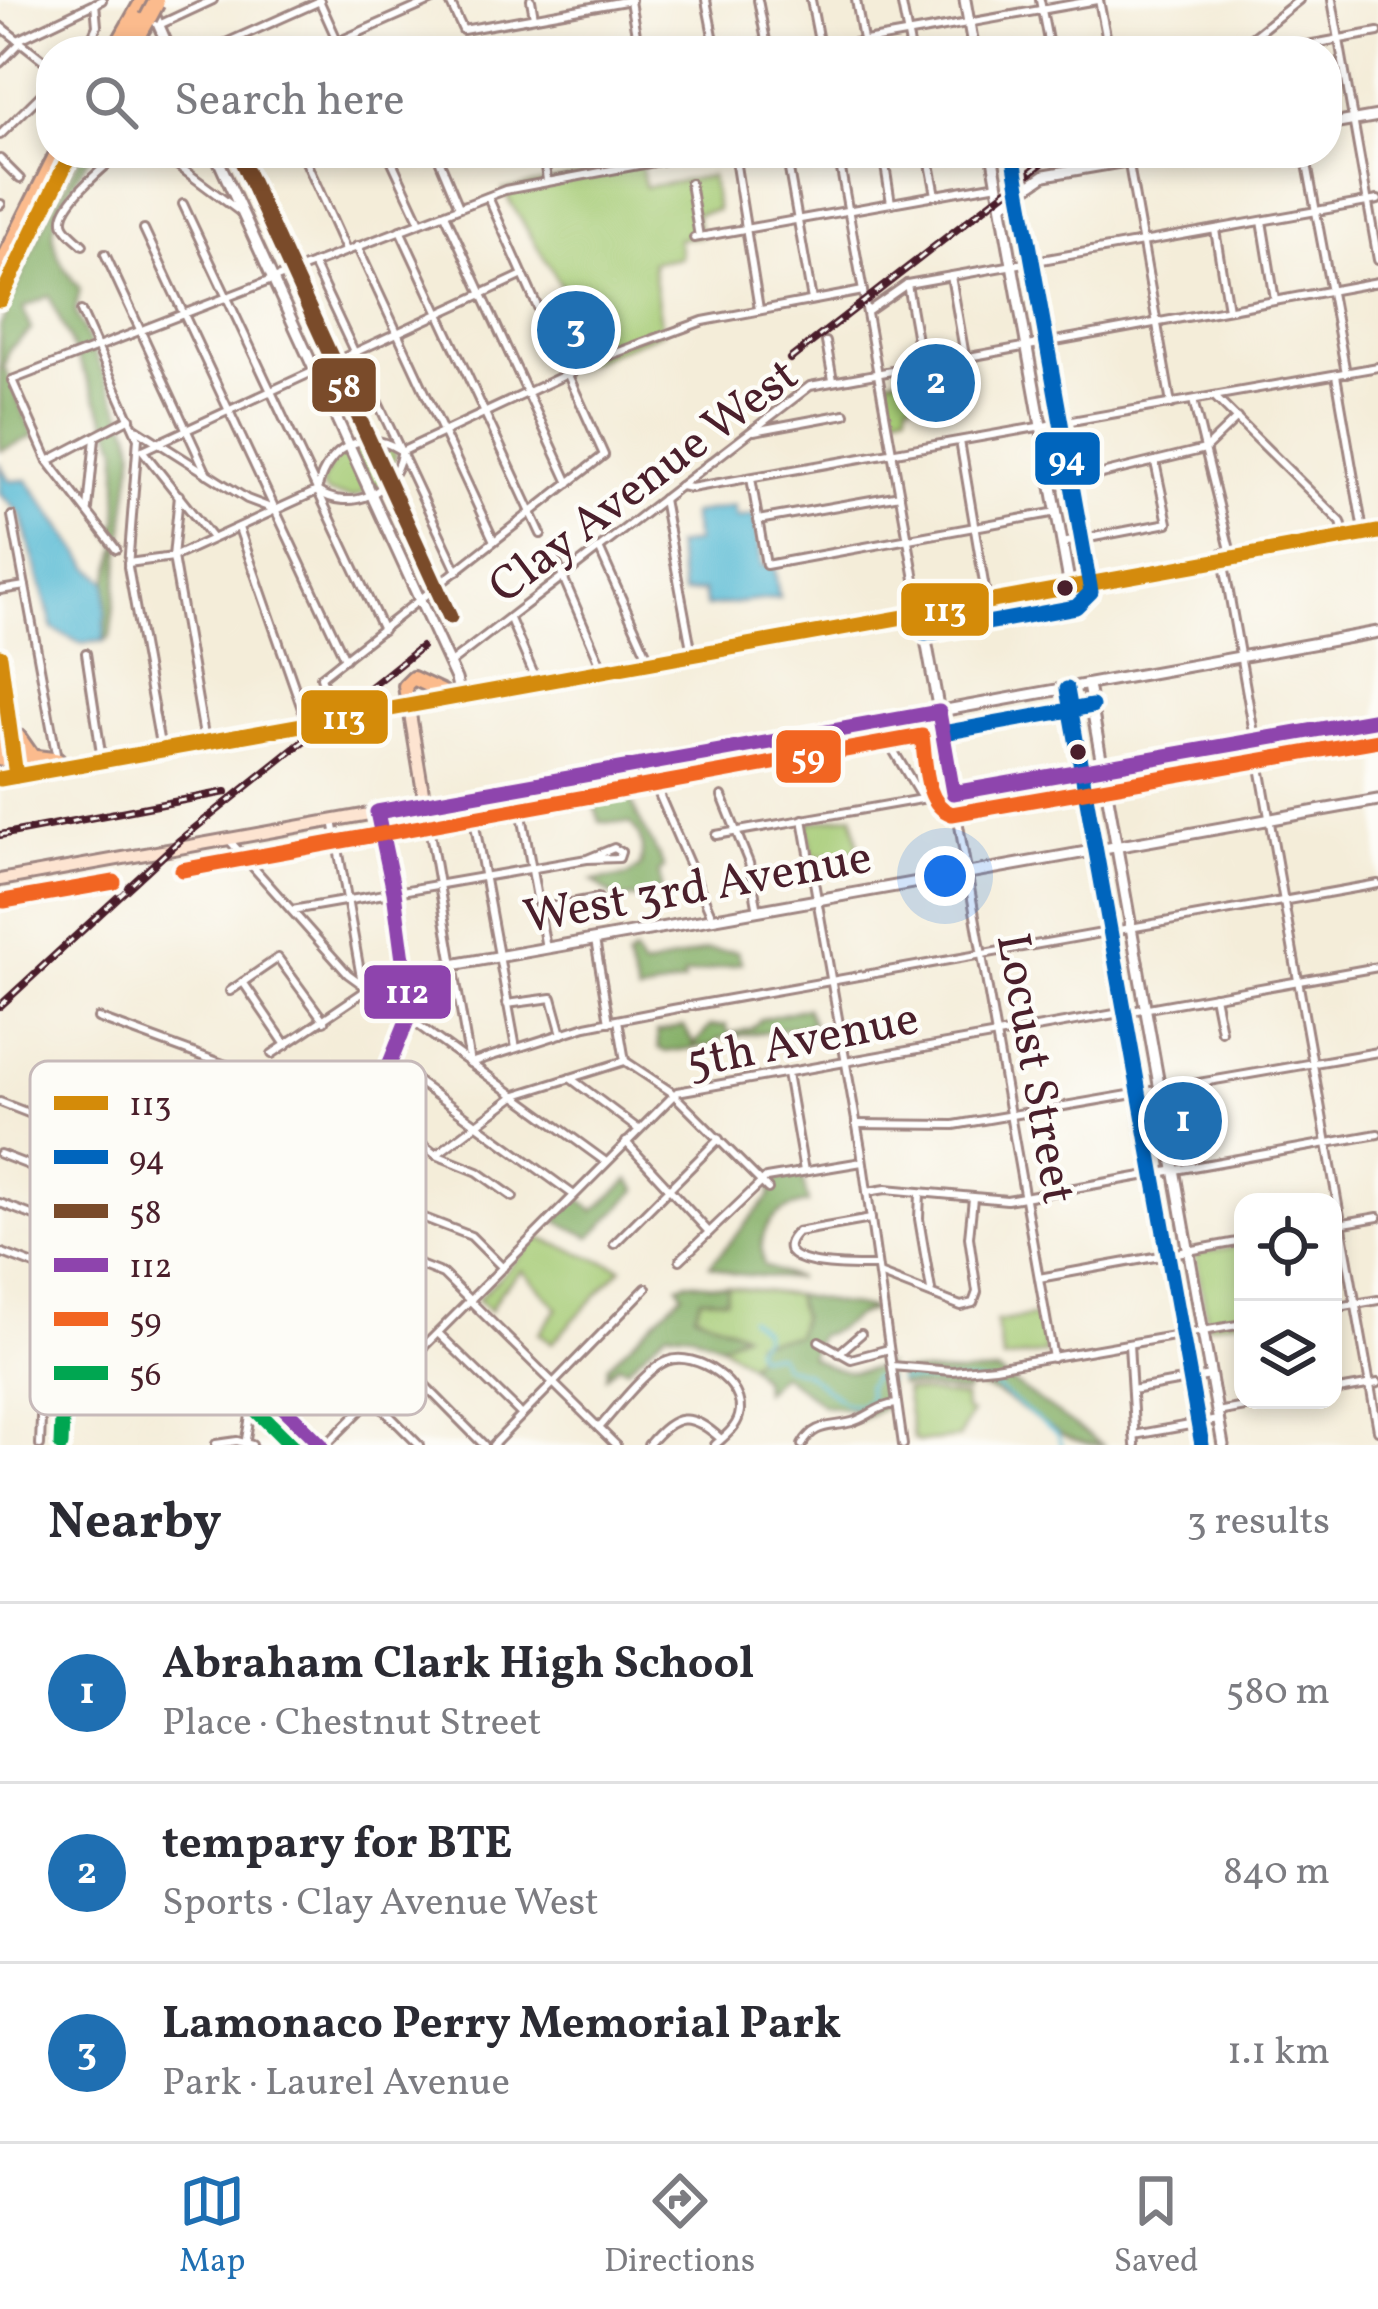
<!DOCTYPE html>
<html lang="en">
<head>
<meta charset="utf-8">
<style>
  body { margin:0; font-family:Vollkorn,serif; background:#f7f7f7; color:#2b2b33 }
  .controls { position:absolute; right:36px; bottom:36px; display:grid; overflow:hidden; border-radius:24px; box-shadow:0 6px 18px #0003 }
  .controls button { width:108px; height:108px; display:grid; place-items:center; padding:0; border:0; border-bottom:3px solid #e1e1e2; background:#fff; color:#2b2b33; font:60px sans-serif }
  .you { position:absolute; left:945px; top:876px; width:42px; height:42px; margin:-30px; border:9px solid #fff; border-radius:50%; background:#1a73e8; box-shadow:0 0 0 18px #1a73e833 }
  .badge { display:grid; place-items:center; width:78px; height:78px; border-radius:50%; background:#1f6fb2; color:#fff; font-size:39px; font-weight:700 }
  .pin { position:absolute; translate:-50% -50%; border:6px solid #fff; box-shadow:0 3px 12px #0006 }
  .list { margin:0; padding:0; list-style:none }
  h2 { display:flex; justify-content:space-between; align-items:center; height:156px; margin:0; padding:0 48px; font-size:51px }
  h2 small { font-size:39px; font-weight:400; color:#7c7c81 }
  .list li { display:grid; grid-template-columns:78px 1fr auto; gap:36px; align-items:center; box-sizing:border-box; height:180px; padding:0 48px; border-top:3px solid #e1e1e2 }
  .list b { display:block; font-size:45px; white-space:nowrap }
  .list p { margin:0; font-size:39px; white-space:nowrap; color:#7c7c81 }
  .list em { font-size:39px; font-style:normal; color:#7c7c81 }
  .icon { flex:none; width:66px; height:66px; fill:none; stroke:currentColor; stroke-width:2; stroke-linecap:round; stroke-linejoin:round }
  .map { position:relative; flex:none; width:1378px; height:1445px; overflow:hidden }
  .search { position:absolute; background:#fff; box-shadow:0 6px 18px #0003; left:36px; right:36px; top:36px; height:132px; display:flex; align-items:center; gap:30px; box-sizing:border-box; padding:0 42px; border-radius:48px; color:#7c7c81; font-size:45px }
  .sheet { height:696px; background:#fff }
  nav { display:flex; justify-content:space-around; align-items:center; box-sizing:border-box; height:168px; border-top:3px solid #e1e1e2; background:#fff; font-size:33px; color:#7c7c81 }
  nav a { display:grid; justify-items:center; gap:6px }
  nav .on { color:#1f6fb2 }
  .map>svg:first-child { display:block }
</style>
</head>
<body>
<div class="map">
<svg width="1378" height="1445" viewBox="0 0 1378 1445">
  <rect width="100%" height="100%" fill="#fdfcf7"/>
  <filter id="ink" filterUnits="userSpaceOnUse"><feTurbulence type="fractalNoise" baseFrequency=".00833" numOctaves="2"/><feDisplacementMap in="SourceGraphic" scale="24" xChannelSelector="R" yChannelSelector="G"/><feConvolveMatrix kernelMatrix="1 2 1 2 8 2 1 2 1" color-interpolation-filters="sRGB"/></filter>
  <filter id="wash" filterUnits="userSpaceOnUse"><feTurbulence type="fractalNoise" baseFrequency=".004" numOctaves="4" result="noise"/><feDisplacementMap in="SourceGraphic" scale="48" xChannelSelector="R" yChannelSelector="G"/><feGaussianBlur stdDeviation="2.7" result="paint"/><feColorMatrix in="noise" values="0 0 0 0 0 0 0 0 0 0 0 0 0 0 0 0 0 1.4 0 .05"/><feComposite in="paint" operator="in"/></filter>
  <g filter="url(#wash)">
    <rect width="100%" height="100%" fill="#f4edd9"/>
    <g fill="#a5cb75" stroke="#787550" stroke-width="3">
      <path d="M641,163L645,187L711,176L717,210L696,214L700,236L678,239L681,257L652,262L662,332L570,369L553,334L570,326L560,300L578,293L565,292L503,190Z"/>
      <path d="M939,369L944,396L908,402L907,411L892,415L886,379Z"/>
      <path d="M373,444L390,448L396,454L386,482L352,498L327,493L321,485C331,460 344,446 373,444Z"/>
      <path d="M853,815L859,850L813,857L807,823Z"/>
      <path d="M539,1238L622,1268L552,1343L539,1333L558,1308L522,1270L500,1292L490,1311L477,1300Z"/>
      <path d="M1243,1245V1319L1208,1325L1195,1254Z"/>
      <path d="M727,1286L795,1295L801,1316L796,1336L748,1364L721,1345L741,1332L694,1313L701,1298L726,1299Z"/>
      <path d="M1039,1315L1046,1353L1003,1360L996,1322Z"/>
      <path d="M905,1390L964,1397L965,1410L971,1413L959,1438L919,1442L913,1438Z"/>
    </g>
    <g fill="#84af66" stroke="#676748" stroke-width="3">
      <path d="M83,153H91C59,212 31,230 80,289L75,312L131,432L134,449L110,637L104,641L107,582L118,545L108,531L118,523V446L49,296L23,308L31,330L9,349L4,367L34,436L0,451V327L43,226Z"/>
      <path d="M628,790C635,819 653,840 664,868L659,872L661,889L643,897L618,900L593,881L628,876L640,867C644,849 643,836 630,823L600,822L592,798Z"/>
      <path d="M706,950L737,951L742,963L684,976V982L638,994L627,959L634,953L643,968Z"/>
      <path d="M806,1008L813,1024L719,1039L714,1045L666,1052L659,1048L657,1032L684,1026L694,1045L710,1026L726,1025L729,1034L750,1029L761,1019Z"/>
      <path d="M801,1172L808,1203C772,1209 755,1231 764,1266L798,1279L734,1274L710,1265L771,1195L769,1180Z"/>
      <path d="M629,1180L637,1190L591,1237L556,1221L577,1196L594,1211Z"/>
      <path d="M687,1282L727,1286L726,1299L701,1298L694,1313L743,1333L721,1345L691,1333L666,1331L627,1368L618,1365L606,1376L608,1365L683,1293L678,1285Z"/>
      <path d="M795,1295L876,1310C848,1314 844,1331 819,1335L810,1357C838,1373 855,1376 886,1365L888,1405L857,1421L853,1409L823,1405L781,1374L763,1392L762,1379L748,1364L756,1356L755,1341L796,1336L801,1316Z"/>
      <path d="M898,1371L959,1374L997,1372L1103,1445C1048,1445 1019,1391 970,1386L966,1393L900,1385Z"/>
    </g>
    <g fill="#56bad4" stroke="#506c80" stroke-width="3">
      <path d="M0,465L10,481L27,480L91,568L107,582L104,641L80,643L53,629L21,514L0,494Z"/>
      <path d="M734,506L736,518L754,515L762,566L774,565L779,598L706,607L703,591L683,594L675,546L696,542L691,514Z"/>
    </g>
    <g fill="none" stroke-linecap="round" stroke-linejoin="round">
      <g stroke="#56bad4" stroke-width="3">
        <path d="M749,1318L762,1329L763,1336L754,1347L758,1355L778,1354L783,1366L804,1372L845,1403L860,1405L869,1398L867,1386L873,1377L888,1380"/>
        <path d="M898,1380L990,1383L1058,1435L1061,1445"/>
      </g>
    </g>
  </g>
  <g filter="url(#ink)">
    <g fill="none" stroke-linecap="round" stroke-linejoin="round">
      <g stroke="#9f8682" stroke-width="12">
        <g id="minor">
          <path d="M319,0L342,51"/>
          <path d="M449,0L463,30L631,0"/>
          <path d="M531,0L534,17"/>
          <path d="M706,0L716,51"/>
          <path d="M758,0L768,51"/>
          <path d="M811,0L820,47"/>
          <path d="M856,0L865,51"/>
          <path d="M901,0L911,51"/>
          <path d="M1040,0L1050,51"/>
          <path d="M1099,0L1109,51"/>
          <path d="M1332,0L1378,260"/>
          <path d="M630,1L639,51"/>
          <path d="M159,25L213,0"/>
          <path d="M0,26L51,66"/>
          <path d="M18,40L102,0"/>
          <path d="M86,51L97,26L95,3"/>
          <path d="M208,51L320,1"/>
          <path d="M317,51L433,0"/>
          <path d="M809,51L1097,0"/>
          <path d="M1235,51L1299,0"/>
          <path d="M1275,51L1378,32"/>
          <path d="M0,63L21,42"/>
          <path d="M0,135L51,85"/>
          <path d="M161,153L239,211"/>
          <path d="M302,153L346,250"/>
          <path d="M388,153L420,222"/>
          <path d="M543,153L547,180"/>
          <path d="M734,153L759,309"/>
          <path d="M786,153L812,300"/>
          <path d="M838,153L920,607"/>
          <path d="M883,153L891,203"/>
          <path d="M928,153L936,195"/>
          <path d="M1127,153L1171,404"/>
          <path d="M1305,153L1346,373"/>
          <path d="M0,159L20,179"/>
          <path d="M440,162L459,207"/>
          <path d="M690,183L699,237"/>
          <path d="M183,204L383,630"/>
          <path d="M0,205L1,204"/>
          <path d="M445,214L569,483"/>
          <path d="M1262,221L1275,300"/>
          <path d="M144,229L345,659"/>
          <path d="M400,230L541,534"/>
          <path d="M1215,230L1228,309"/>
          <path d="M694,238L998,184"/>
          <path d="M83,245C78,240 64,230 63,222C60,202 106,166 120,153"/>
          <path d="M357,246L494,541"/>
          <path d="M105,254L207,474"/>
          <path d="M313,264L457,571"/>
          <path d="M951,276L965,356"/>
          <path d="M907,284L921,363"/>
          <path d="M81,311L138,438L128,567L161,750"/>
          <path d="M867,312L907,284L1378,200"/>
          <path d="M826,342L833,380"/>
          <path d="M1336,375L1363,531"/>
          <path d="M1214,396L1341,522L1345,537"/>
          <path d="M1193,400L1232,558"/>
          <path d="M135,428L247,499L276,510"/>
          <path d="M754,431L845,414"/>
          <path d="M960,441L986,595"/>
          <path d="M142,450L212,538"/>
          <path d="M143,450L523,275"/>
          <path d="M401,452L597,360L703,321L863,291"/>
          <path d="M48,461L130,418"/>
          <path d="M751,478L766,565L1057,512"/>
          <path d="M680,486L691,488L1378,367"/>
          <path d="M1052,486L1205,449L1237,418"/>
          <path d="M318,487C327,450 363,427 398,449"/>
          <path d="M179,495L173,557L205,741"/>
          <path d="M663,499L692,654"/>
          <path d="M88,509L95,438"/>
          <path d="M12,516L57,759"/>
          <path d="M758,520L900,495"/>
          <path d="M239,528L307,723"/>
          <path d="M1062,543L1168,523L1155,462"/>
          <path d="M599,548L650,662"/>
          <path d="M116,549L48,461L12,380L505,190L702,153"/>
          <path d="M1222,553L1378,1430"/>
          <path d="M554,556L603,670"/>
          <path d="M128,563L173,557L317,491C351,513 394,493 401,454"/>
          <path d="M0,590L25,586"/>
          <path d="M510,619L537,682"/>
          <path d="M86,653L102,760"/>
          <path d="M449,664L810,386L1378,282"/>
          <path d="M332,712L321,677L604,455L488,197"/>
          <path d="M939,712L1053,1358"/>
          <path d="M877,723L921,797"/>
          <path d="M646,764L713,919"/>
          <path d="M517,787L546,948"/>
          <path d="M722,796L749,863L758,911"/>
          <path d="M470,798L516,1048"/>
          <path d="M425,804L470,1063L586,1026L673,1009L1378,884"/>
          <path d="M803,819L861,1149L903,1445"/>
          <path d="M333,820L362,983L403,974"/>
          <path d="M716,835L1378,719"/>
          <path d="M229,840L348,974L606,1162"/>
          <path d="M539,909L598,898"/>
          <path d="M292,910L587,859L619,858L621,852L614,848L587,859"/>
          <path d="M595,940L609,1022"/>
          <path d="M243,982L286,1045"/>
          <path d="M230,991L278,958L324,1021"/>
          <path d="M1214,996L1221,1031"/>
          <path d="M507,1004L552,998L562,1034"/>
          <path d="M98,1018L305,1094L367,1124"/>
          <path d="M618,1020L625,1061"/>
          <path d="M272,1054L368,989"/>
          <path d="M392,1063L574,1195"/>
          <path d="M787,1073L804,1171"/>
          <path d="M55,1075L471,1236L503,1268"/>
          <path d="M570,1078L638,1129"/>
          <path d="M0,1102L443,1274L616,1445"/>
          <path d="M374,1107L436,1155L478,1172L513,1197"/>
          <path d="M856,1124L954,1125L1378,1052"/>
          <path d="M626,1142L709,1232"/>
          <path d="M0,1154L392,1305"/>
          <path d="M436,1155L516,1095L625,1061L670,1091L768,1189"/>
          <path d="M867,1192L886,1189L1007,1200L1378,1134"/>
          <path d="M920,1193L919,1219L931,1290"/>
          <path d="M0,1203L145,1258"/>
          <path d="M871,1219L797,1232C760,1269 858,1266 876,1266"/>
          <path d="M1333,1225L1378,1217"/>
          <path d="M614,1244L719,1139"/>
          <path d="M76,1249L131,1104"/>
          <path d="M0,1252L213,1333L228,1342"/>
          <path d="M680,1260L766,1178L862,1162"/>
          <path d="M879,1274L961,1306L973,1303L977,1292L969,1237L973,1198"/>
          <path d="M190,1276L397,1357L484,1445"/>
          <path d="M1039,1278L1243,1241"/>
          <path d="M1333,1308L1378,1300"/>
          <path d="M439,1334L522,1415"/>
          <path d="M819,1341L851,1359L889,1349"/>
          <path d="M1129,1344L1135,1445"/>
          <path d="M839,1353L861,1334"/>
          <path d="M159,1358L240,1146"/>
          <path d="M892,1366L952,1371L995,1367L1243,1324"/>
          <path d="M1132,1390L1210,1376"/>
          <path d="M1333,1391L1378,1383"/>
          <path d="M373,1399L419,1445"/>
          <path d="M285,1410L354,1341"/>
          <path d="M1217,1412L1284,1400"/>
          <path d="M599,1428C615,1410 646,1369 667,1361C695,1350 748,1384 739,1416C736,1428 724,1437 715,1445"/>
          <path d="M1134,1435L1218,1420"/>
          <path d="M216,1444L237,1441L252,1445"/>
          <path d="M40,1445L44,1338L64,1276"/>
          <path d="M245,1445L256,1381L305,1321"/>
          <path d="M326,1445L677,1092L1378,967"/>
          <path d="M493,1445L646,1288"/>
          <path d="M648,1445C675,1413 690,1411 721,1439"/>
          <path d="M802,1445C815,1422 830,1428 852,1422C869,1417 878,1405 897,1404"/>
        </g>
      </g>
      <g stroke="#9f8682" stroke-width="15">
        <g id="tertiary">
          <path d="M965,0L974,51"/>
          <path d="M153,12L170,51"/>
          <path d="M1327,125L1378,116"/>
          <path d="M215,153L456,679L459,691L455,697"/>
          <path d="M992,153L1070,587"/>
          <path d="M1002,204L1045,175L1172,153"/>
          <path d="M920,607L939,712"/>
          <path d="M1088,685L1223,1445"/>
          <path d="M425,804L1378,632"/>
          <path d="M407,973L1378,800"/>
        </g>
      </g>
      <g stroke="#9f8682" stroke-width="16">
        <g id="secondary">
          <path d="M0,880L425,804L408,702"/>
          <path d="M321,1445L232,1356L228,1342L325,1225L410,1013L394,892L377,812"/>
        </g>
      </g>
      <g stroke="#9f8682" stroke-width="18">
        <g id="primary">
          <path d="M407,699L405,686L413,678L443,692"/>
          <path d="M0,779L1378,532"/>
        </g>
      </g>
      <g stroke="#9f8682" stroke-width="21">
        <g id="motorway">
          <path d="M115,51L144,0"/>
          <path d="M129,51L148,18"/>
          <path d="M0,269L58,153"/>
          <path d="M0,300L71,153"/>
          <path d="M0,656L16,776"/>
          <path d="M18,738L32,758L57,761"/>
          <path d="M0,758L4,726"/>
        </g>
      </g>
      <use href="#minor" stroke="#fff" stroke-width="6"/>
      <use href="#tertiary" stroke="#fff" stroke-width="9"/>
      <use href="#secondary" stroke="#fde4d1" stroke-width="10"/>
      <use href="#primary" stroke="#fbbb8d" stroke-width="12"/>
      <use href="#motorway" stroke="#fbbb8d" stroke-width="15"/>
      <g stroke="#4a1f2b" stroke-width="8">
        <g id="rail">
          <path d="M790,359L1055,153"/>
          <path d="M0,835L226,792"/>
          <path d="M0,1006L180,840L421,647"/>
        </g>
      </g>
      <use href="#rail" stroke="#fdfcf7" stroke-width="3" stroke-dasharray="9" stroke-linecap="butt"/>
      <g stroke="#9f8682" stroke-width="21" stroke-linecap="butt">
        <path id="motorway-bridge" d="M148,18L156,3"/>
      </g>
      <use href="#motorway-bridge" stroke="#fbbb8d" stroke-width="15"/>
      <g stroke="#fdfcf7" stroke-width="24">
        <g id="bus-1">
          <path d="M0,300L71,153"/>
          <path d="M0,656L16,776"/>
          <path d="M0,779L1378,532"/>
        </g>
      </g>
      <g stroke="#fdfcf7" stroke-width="24">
        <g id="bus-2">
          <path d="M925,634L1076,607L1091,592L1013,153"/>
          <path d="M1067,689L1202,1445"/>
          <path d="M943,733L1092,706"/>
        </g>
      </g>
      <g stroke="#fdfcf7" stroke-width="24">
        <path id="bus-3" d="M238,153L450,617"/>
      </g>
      <g stroke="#fdfcf7" stroke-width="24">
        <path id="bus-4" d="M321,1445L232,1356L228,1342L325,1225L410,1013L394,892L377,812L939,712L953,793L1378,719"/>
      </g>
      <g stroke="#fdfcf7" stroke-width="24">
        <g id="bus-5">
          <path d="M182,870L922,736C926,762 924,805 952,814L1378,740"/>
          <path d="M4,901L114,882"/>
        </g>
      </g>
      <g stroke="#fdfcf7" stroke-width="24">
        <path id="bus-6" d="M61,1445L65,1342L77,1304L210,1355L217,1371L291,1445"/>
      </g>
      <use href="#bus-1" stroke="#d48b09" stroke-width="15"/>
      <use href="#bus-2" stroke="#0065bd" stroke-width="15"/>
      <use href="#bus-3" stroke="#7a4b2a" stroke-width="15"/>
      <use href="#bus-4" stroke="#8e44ad" stroke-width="15"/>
      <use href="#bus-5" stroke="#f26522" stroke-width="15"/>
      <use href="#bus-6" stroke="#00a651" stroke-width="15"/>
    </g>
  </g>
  <g fill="#4a1f2b" stroke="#fdfcf7" stroke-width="4.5">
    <circle cx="1065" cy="588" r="10"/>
    <circle cx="1078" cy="752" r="10"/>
  </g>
  <g text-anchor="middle" stroke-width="9" stroke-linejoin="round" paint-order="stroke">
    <g font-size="48" fill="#4a1f2b" stroke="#fdfcf7">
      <text transform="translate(642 479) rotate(-37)" y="17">Clay Avenue West</text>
      <text transform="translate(697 885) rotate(-10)" y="17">West 3rd Avenue</text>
      <text transform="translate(802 1038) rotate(-11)" y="17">5th Avenue</text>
      <text transform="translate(1038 1068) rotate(80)" y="17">Locust Street</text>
    </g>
  </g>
  <rect x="30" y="1061" width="396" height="354" rx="18" fill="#fdfcf7" stroke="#c7baba" stroke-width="3"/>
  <rect x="54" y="1096" width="54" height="14" fill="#d48b09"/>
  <rect x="54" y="1150" width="54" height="14" fill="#0065bd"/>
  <rect x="54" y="1204" width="54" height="14" fill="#7a4b2a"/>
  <rect x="54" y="1258" width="54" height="14" fill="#8e44ad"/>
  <rect x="54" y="1312" width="54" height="14" fill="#f26522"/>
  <rect x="54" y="1366" width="54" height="14" fill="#00a651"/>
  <g font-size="33" fill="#4a1f2b">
    <text x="129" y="1115">113</text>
    <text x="129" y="1169">94</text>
    <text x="129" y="1223">58</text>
    <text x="129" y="1277">112</text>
    <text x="129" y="1331">59</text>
    <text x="129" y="1385">56</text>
  </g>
  <g stroke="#fdfcf7" stroke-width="4.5">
    <rect x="310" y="356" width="68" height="58" rx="12" fill="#7a4b2a"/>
    <rect x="1033" y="430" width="69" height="57" rx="12" fill="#0065bd"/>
    <rect x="899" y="581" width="92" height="57" rx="12" fill="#d48b09"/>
    <rect x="299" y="688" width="91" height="58" rx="12" fill="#d48b09"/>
    <rect x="774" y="728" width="69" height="57" rx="12" fill="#f26522"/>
    <rect x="362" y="963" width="91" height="58" rx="12" fill="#8e44ad"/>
  </g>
  <g font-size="33" text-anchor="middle" font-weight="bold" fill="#fff">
    <text x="344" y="397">58</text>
    <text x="1067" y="470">94</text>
    <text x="945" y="621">113</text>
    <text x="344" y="729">113</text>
    <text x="808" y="768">59</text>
    <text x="407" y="1003">112</text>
  </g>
</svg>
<div class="controls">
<button><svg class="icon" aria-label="locate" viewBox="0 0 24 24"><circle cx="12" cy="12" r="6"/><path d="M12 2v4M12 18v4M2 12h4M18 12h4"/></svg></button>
<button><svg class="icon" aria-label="layers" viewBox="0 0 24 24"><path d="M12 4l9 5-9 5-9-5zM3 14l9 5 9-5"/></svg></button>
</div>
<div class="you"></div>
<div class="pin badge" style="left:1183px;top:1121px">1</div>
<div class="pin badge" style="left:936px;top:383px">2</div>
<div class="pin badge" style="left:576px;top:330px">3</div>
<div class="search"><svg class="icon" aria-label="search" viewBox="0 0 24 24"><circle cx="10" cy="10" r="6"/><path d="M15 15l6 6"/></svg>Search here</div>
</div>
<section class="sheet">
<h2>Nearby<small>3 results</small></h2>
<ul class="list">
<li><span class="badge">1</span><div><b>Abraham Clark High School</b><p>Place · Chestnut Street</p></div><em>580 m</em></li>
<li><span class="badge">2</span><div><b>tempary for BTE</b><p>Sports · Clay Avenue West</p></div><em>840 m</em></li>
<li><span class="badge">3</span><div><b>Lamonaco Perry Memorial Park</b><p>Park · Laurel Avenue</p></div><em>1.1 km</em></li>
</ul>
</section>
<nav>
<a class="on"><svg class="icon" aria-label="map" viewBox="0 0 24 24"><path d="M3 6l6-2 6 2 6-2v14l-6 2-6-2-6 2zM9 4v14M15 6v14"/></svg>Map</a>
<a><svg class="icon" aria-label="directions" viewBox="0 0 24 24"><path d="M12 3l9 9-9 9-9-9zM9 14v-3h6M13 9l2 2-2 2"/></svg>Directions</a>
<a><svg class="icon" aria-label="saved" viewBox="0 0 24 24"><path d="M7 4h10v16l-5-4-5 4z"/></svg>Saved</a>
</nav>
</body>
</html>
